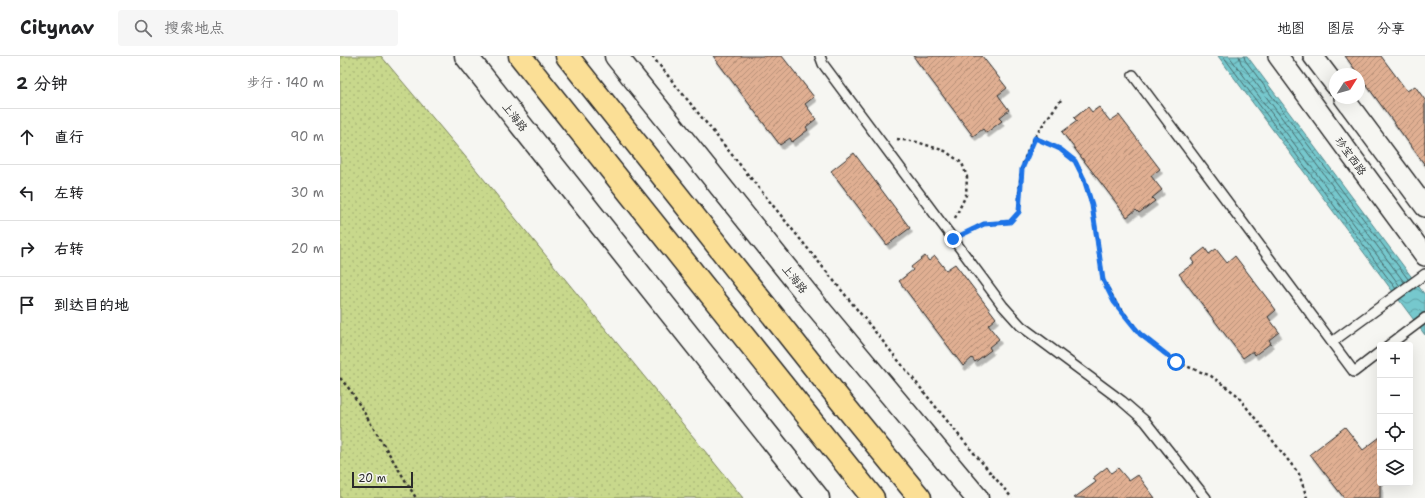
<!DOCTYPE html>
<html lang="zh">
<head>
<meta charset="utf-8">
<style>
  body { margin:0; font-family:"Shantell Sans","LXGW WenKai TC",sans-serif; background:#f6f6f6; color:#202124 }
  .controls { position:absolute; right:12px; bottom:12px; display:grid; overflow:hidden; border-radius:4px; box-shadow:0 4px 16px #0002 }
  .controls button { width:36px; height:36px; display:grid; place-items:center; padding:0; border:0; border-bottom:1px solid #e0e0e0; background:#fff; color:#202124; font:20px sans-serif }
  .compass { position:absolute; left:989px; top:12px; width:36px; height:36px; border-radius:50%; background:#fff; box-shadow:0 4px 16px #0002; rotate:53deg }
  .scale { position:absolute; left:12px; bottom:10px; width:61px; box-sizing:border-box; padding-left:4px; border:2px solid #2b2b2b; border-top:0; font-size:11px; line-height:14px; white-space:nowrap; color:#2b2b2b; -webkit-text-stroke:3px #f6f6f2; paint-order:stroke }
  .stop { position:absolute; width:12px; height:12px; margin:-9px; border:3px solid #1a73e8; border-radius:50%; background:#fff }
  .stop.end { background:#1a73e8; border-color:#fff; box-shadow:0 1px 4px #0008 }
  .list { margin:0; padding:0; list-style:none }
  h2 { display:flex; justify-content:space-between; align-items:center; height:52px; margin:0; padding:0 16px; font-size:17px }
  h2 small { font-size:13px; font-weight:400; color:#757577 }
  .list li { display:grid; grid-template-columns:26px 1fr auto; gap:12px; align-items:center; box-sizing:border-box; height:56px; padding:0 16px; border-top:1px solid #e0e0e0 }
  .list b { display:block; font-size:15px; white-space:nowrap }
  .list em { font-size:13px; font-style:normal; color:#757577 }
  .icon { flex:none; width:22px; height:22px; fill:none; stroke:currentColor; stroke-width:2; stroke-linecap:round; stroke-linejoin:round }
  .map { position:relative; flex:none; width:1085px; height:442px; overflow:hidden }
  header { display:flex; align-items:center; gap:24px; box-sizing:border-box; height:56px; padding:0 20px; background:#fff; border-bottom:1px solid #e0e0e0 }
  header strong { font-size:19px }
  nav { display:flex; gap:22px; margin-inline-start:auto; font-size:14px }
  .search { width:280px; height:36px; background:#f6f6f6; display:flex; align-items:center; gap:10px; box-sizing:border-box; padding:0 14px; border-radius:4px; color:#757577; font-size:15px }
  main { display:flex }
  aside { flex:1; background:#fff }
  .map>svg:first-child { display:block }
</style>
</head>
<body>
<header>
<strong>Citynav</strong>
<div class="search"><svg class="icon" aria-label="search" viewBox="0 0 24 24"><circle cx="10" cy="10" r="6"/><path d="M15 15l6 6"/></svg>搜索地点</div>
<nav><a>地图</a><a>图层</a><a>分享</a></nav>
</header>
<main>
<aside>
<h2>2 分钟<small>步行 · 140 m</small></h2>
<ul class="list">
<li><svg class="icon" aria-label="ahead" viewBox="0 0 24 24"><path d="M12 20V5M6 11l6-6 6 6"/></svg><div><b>直行</b></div><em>90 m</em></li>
<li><svg class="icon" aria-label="left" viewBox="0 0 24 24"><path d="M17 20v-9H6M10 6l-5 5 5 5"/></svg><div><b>左转</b></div><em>30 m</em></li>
<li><svg class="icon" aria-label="right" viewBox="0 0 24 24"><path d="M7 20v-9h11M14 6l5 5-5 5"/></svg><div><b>右转</b></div><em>20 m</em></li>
<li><svg class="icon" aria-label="arrive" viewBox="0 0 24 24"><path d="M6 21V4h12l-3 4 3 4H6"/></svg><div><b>到达目的地</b></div></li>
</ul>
</aside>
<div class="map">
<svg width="1085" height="442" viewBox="0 0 1085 442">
  <defs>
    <pattern id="green-dots" width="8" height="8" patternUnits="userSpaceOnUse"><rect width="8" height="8" fill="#c8d88c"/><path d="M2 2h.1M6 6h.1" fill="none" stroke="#acba79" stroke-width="1.8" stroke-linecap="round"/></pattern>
    <pattern id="water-waves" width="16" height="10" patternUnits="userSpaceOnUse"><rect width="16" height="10" fill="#76c8cd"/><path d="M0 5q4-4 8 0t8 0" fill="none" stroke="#61a3a7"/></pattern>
    <pattern id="building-hatch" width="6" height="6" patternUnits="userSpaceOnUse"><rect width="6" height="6" fill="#e0af92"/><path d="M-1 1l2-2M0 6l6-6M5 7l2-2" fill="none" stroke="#b68f77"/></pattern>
    <filter id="shadow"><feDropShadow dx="2.5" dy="4.5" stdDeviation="0" flood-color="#0004"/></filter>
  </defs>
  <rect width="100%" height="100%" fill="#f6f6f2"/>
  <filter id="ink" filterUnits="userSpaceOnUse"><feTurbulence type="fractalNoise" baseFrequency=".025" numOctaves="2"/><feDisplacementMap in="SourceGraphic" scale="8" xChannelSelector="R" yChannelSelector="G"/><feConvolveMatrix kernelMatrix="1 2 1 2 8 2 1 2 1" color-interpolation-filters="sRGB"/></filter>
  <g filter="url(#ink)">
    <path fill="url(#green-dots)" stroke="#7a825c" d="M0,0H41L129,105L403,442H0Z"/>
    <path fill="url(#water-waves)" stroke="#58898c" d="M878,0H907L1085,239V279Z"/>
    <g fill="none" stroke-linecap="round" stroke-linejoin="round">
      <g stroke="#496a6c" stroke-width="1">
        <path d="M883,0L1056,233"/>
        <path d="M889,0L1060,230"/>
        <path d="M899,0L901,7L1064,226"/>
        <path d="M904,0L905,4L1068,223"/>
      </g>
    </g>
    <g fill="url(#building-hatch)" stroke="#2b2b2b" filter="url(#shadow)">
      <path d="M373,0H442L474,41L465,48L476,63L466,71L468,74L452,86L450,82L440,89Z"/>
      <path d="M573,0H642L667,32L658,39L669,54L659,62L662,65L646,77L643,73L633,80Z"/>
      <path d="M1005,0H1041L1067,35L1075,30L1085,44V109Z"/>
      <path d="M748,51L752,56L759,51L770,65L779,59L820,113L811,120L822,134L812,142L815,145L799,157L796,154L787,161L722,76L737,65L734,62Z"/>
      <path d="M514,97L570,172L547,189L491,115Z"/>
      <path d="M865,192L869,198L876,193L887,207L895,200L936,254L928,261L939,276L929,284L931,287L915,299L913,295L903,302L839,218L854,207L851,203Z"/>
      <path d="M585,200L589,205L595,200L606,214L615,208L656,262L648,269L659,283L649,291L651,294L635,306L632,302L623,310L559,225L573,214L571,211Z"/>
      <path d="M1005,371L1023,394L1040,381V442H1004L970,398Z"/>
      <path d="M767,411L771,417L778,412L789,425L798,419L815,442H734L756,426L753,422Z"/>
    </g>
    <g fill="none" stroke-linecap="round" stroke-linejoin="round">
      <g stroke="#2b2b2b" stroke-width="12">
        <g id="lane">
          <path d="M480,0L483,8L663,250L681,270L782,345L805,365L866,442"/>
          <path d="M793,19L1014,316L1040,296"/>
          <path d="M992,286L1085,218"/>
          <path d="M1049,289L1085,262"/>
        </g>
      </g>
      <g stroke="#2b2b2b" stroke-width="22">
        <g id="street">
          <path d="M938,0L1085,200"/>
          <path d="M973,0L995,29"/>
          <path d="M1004,42L1085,151"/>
        </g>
      </g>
      <g stroke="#2b2b2b" stroke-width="25">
        <g id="secondary">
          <path d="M126,0L478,442"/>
          <path d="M276,0L474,247L637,442"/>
        </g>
      </g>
      <g stroke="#2b2b2b" stroke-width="25">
        <g id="highway">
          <path d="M180,0L533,442"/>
          <path d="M227,0L508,354L580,442"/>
        </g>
      </g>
      <g stroke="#2b2b2b" stroke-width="2.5" stroke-dasharray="3 3" stroke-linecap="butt">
        <path d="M312,0L617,377L672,442"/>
        <path d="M695,82L720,93L735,105L744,123L752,149L763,224L775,245L800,278L836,306L871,320L896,338L959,418L967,442"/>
        <path d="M557,83L577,86L605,95L622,107L627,121L626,139L615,162"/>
        <path d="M626,177L643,168L670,166L679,156C680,142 679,127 682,113C687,88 706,64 721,44"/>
        <path d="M0,322L11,335L76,442"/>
      </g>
      <use href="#lane" stroke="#f6f6f2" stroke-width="9"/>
      <use href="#street" stroke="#f6f6f2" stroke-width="19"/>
      <use href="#secondary" stroke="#f6f6f2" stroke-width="22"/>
      <use href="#highway" stroke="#fbdf96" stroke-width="22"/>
    </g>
  </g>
  <g fill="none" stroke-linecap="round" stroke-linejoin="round" filter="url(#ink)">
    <path stroke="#1a73e8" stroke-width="5" d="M613,183L644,168L670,166L679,156L682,113L695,82L720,93L735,105L744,123L752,149L763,224L774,246L800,278L836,306"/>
  </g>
  <g text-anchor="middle" stroke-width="3" stroke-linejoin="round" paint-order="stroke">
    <g font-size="11" fill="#2b2b2b" stroke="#f6f6f2">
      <text transform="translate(175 61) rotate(52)" y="4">上海路</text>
      <text transform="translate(1011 100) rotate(54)" y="4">珍宝西路</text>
      <text transform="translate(455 223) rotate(51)" y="4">上海路</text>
    </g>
  </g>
</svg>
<div class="controls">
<button>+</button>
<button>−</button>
<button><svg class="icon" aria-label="locate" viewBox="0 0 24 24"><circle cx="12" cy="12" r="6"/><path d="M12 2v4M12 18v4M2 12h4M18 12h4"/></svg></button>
<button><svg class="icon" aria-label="layers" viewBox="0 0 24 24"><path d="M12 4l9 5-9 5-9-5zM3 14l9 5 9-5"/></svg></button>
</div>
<svg class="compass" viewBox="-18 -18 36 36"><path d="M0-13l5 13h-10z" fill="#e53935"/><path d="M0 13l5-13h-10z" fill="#757577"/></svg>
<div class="scale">20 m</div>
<div class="stop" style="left:836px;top:306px"></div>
<div class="stop end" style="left:613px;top:183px"></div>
</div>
</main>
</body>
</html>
